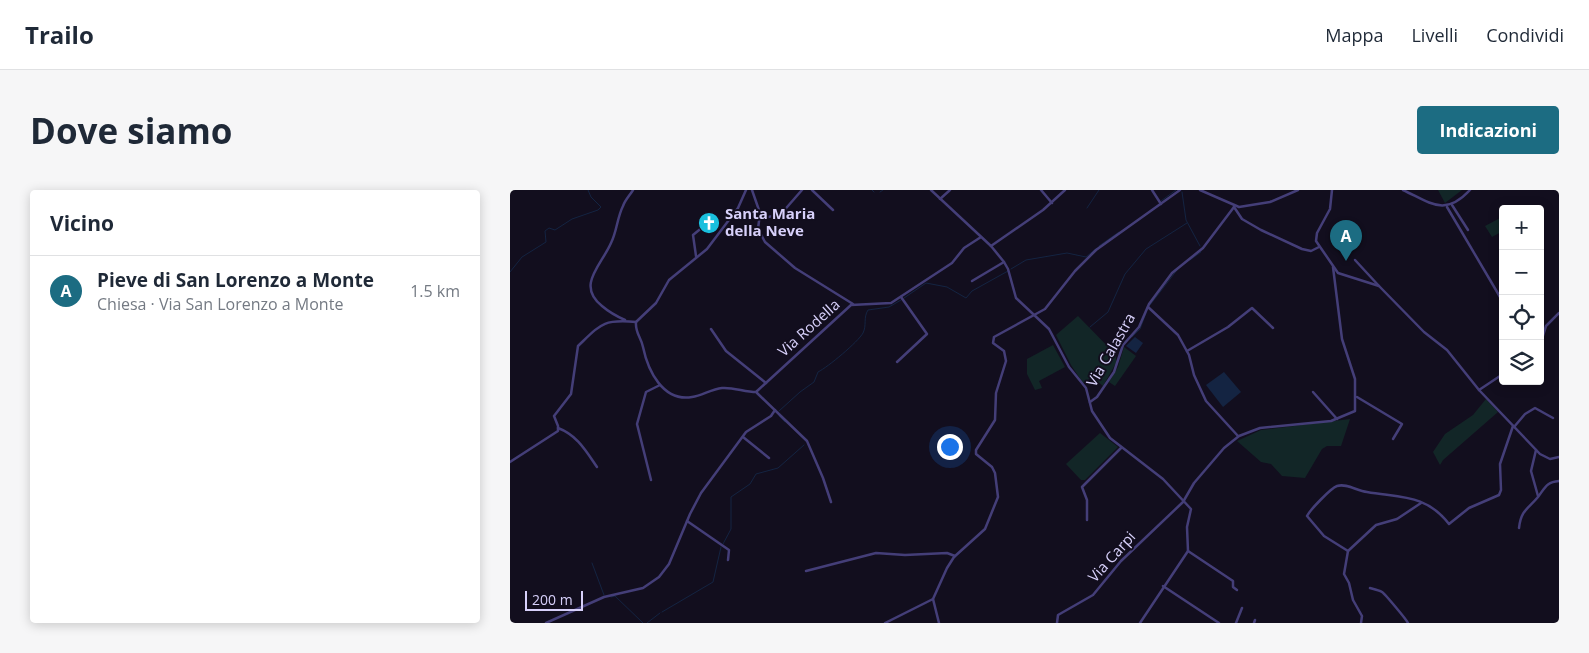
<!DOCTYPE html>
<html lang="it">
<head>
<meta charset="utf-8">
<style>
  body { margin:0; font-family:"Open Sans",sans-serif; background:#f6f6f7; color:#1f2937 }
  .controls { position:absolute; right:15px; top:15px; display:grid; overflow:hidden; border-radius:5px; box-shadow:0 2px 12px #0003 }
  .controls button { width:45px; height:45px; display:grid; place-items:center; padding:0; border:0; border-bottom:1px solid #e0e1e3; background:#fff; color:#1f2937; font:25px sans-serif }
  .scale { position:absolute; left:15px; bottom:12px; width:58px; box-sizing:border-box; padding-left:5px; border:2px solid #d7d0fa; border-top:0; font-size:14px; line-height:18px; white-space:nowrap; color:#d7d0fa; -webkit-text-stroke:4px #120e1e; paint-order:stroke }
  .you { position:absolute; left:439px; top:256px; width:18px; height:18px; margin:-12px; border:4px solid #fff; border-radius:50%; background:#1a73e8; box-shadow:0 0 0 8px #1a73e833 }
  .badge { display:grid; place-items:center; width:32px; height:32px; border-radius:50%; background:#1c6c82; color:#fff; font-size:16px; font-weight:700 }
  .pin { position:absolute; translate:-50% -41px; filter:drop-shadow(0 1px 2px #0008) }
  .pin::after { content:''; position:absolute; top:26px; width:18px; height:15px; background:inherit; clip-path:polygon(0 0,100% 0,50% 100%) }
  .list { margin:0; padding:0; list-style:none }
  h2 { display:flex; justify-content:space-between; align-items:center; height:65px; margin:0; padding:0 20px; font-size:21px }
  h2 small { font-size:16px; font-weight:400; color:#747a83 }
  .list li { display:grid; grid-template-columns:32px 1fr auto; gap:15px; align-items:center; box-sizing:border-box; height:70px; padding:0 20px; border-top:1px solid #e0e1e3 }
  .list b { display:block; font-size:19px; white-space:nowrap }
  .list p { margin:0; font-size:16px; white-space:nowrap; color:#747a83 }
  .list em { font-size:16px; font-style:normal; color:#747a83 }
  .icon { flex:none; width:28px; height:28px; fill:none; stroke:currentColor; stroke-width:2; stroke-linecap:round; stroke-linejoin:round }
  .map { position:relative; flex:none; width:1049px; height:433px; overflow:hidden; border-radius:5px }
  header { display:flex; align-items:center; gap:30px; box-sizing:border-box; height:70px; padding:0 25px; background:#fff; border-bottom:1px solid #e0e1e3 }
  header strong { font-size:24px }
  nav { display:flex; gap:28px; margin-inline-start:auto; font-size:18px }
  .intro { display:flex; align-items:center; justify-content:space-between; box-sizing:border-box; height:120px; padding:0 30px }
  h1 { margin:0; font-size:35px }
  .button { padding:12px 22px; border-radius:5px; background:#1c6c82; color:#fff; font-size:18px; font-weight:700 }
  main { display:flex; gap:30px; padding:0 30px }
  aside { flex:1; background:#fff; border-radius:5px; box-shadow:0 2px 12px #0003 }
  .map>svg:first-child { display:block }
</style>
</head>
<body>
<header>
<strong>Trailo</strong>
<nav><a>Mappa</a><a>Livelli</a><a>Condividi</a></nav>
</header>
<div class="intro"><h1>Dove siamo</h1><a class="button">Indicazioni</a></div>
<main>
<aside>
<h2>Vicino<small></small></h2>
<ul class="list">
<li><span class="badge">A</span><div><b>Pieve di San Lorenzo a Monte</b><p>Chiesa · Via San Lorenzo a Monte</p></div><em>1.5 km</em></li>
</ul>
</aside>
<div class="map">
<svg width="1049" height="433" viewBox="0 0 1049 433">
  <rect width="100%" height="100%" fill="#120e1e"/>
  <g fill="#122627">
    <path d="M928,0H952L935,13Z"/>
    <path d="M992,27L993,41L982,47L975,36Z"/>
    <path d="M568,126L606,165V173L593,196L582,187L573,193L561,175L546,145Z"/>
    <path d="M543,155L555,177L529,191L532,198L525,200L517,184V169Z"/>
    <path d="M614,157L626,166L605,196L599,192L608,177Z"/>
    <path d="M976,209L988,222L933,270L930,275L923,262L935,244L963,225Z"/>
    <path d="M840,229L831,256H817L812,259L795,288L772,286L761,274L751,272L727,251L751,240Z"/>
    <path d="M590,243L608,257L575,290H571L556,274Z"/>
  </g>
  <g fill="#142442">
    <path d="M625,147L633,153L626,163L616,156Z"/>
    <path d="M714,182L731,202L713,217L696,195Z"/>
  </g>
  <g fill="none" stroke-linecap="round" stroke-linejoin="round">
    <g stroke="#142442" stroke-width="1">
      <path d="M362,0L364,2"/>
      <path d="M370,2L373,0"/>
      <path d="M672,2L676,30L690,56"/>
      <path d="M651,11L666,0"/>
      <path d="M577,18L589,0"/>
      <path d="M589,56L609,42"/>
      <path d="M680,70L691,62"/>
      <path d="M501,79L516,70L557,63L576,67L587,58"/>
      <path d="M0,82L12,67L36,52L35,41L39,38L45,40L62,29L88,20L91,17L81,7L78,0"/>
      <path d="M394,108L416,93L437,97L456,108L462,101L498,81"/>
      <path d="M640,115L667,80"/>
      <path d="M580,137L598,122L615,84L636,59L677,33"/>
      <path d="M622,147L630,139L636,123"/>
      <path d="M269,221L290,202L304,192L308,182C318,177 348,152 353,143C357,135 353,128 358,120L379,117L391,110"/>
      <path d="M269,226L275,232"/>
      <path d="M213,354L221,339V307L240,294L246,284L268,278L294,255"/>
      <path d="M82,373L94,405"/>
      <path d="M101,407L105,406L133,433"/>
      <path d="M152,422L203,392L211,357"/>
      <path d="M137,433L150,423"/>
    </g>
    <g stroke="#443e78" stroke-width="2.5">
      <path d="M242,0L250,23L248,39L255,52L285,78L343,114"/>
      <path d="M302,0L323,20"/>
      <path d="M421,0L481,56L494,72L498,79L506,108L539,139L559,177L576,198L582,221L600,248L653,289L681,319L677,337L678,361L630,433"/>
      <path d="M531,0L542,13"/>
      <path d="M642,0L651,14"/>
      <path d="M690,0L729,17L760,12L788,0"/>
      <path d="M822,0L820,19L807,43L806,51L828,83L869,96L914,142L937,160L969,200L1030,264L1040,269L1049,267"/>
      <path d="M893,0C921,13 935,27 960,0"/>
      <path d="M430,9L440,0"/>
      <path d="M942,15L958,40"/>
      <path d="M724,17L732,29L751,40L792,59L801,61L809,57"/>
      <path d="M937,17L993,112"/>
      <path d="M250,29L271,24L292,0"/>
      <path d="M481,56L533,20L555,0"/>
      <path d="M186,66L183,45L194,36"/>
      <path d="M845,70L869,96"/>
      <path d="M462,91L494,72"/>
      <path d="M638,117L668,145L679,165L684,185L696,211L728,246"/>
      <path d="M115,130C106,126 99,122 92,116C66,95 91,76 101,53C107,41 107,28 113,16C115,10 120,5 123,0"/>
      <path d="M126,132C125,143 131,147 133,157C138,181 153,212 182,207C192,206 201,199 212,198C223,197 235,202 246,202L341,115L381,113L442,73L454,58L471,47"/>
      <path d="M201,139L216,161L256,193"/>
      <path d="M1030,155L1036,136L1049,123"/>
      <path d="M677,161L718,137L742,118L763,138"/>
      <path d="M387,172L417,144L391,107"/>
      <path d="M969,200L993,184"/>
      <path d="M803,202L827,229"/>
      <path d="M247,203L297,251L313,288L321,312"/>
      <path d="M847,207L892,234L883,249"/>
      <path d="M580,212L587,207L604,182L613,155L629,137L639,114L662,83L693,58L724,17"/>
      <path d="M1004,237L1015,224L1025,218L1043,228"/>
      <path d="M48,238C67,245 76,261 87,277"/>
      <path d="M233,247L259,268"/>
      <path d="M1026,260L1021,281L1028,306"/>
      <path d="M0,272L48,241V236L44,226L61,204L68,156C91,134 93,129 126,132L146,113L159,90L197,59L228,18L236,0"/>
      <path d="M141,290L127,234L136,202L150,195"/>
      <path d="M577,330V310L572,297L611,258"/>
      <path d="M177,331L219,360L218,370"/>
      <path d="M1009,338C1011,320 1018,319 1028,307C1035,298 1036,292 1049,291"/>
      <path d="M678,361L723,391V397L727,400"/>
      <path d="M838,361L814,346L797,326C800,320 821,298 827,296C837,293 847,301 857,302C890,308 916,304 939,334L959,318L989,305L991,300L990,274L1003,236"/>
      <path d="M296,381L366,363L395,365L437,363L445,366"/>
      <path d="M653,396L709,433"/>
      <path d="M860,398C864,399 869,400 872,402C875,404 896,429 898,433"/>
      <path d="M36,433L94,407L133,398L149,387L159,374L180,324L191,303L236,242L261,226L265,220"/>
      <path d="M375,433L423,409"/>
      <path d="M429,433L423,409L437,378L444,367L475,339L488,307L485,283L482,277L466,264V260L485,230L486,203L496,171L494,161L483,153L484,147L535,119L565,81L586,60L670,0"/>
      <path d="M547,433L548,425L583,405L611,371L673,312L684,293L714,258L729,246L750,238L821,231L845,221V189L832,149L823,77"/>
      <path d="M726,433L732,418"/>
      <path d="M744,433L745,430"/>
      <path d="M851,433L852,426L843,410L839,393L834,384L838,361L866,335L887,329L911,313"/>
    </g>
  </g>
  <defs>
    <g id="church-disc" transform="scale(1.125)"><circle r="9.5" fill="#19bfdd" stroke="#120e1e"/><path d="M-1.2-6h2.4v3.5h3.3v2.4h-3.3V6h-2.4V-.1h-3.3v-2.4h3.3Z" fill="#fff"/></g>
  </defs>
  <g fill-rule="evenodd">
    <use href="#church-disc" x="199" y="33"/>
  </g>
  <g text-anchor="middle" stroke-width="4" stroke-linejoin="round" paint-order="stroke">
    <g font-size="15" font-weight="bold" fill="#d7d0fa" stroke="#120e1e" text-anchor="start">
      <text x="215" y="29">Santa Maria<tspan x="215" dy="17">della Neve</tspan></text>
    </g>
    <g font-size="15" fill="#d7d0fa" stroke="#120e1e">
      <text transform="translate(299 138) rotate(-42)" y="5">Via Rodella</text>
      <text transform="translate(601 160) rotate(-60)" y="5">Via Calastra</text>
      <text transform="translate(602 367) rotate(-48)" y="5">Via Carpi</text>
    </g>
  </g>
</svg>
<div class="controls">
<button>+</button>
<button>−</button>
<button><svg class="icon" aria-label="locate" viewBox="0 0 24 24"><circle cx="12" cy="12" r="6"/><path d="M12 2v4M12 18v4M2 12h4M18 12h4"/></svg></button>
<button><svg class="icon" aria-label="layers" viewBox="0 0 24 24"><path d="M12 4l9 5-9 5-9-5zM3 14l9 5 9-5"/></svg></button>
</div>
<div class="scale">200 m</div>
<div class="you"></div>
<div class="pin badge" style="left:836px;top:71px">A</div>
</div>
</main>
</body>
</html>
